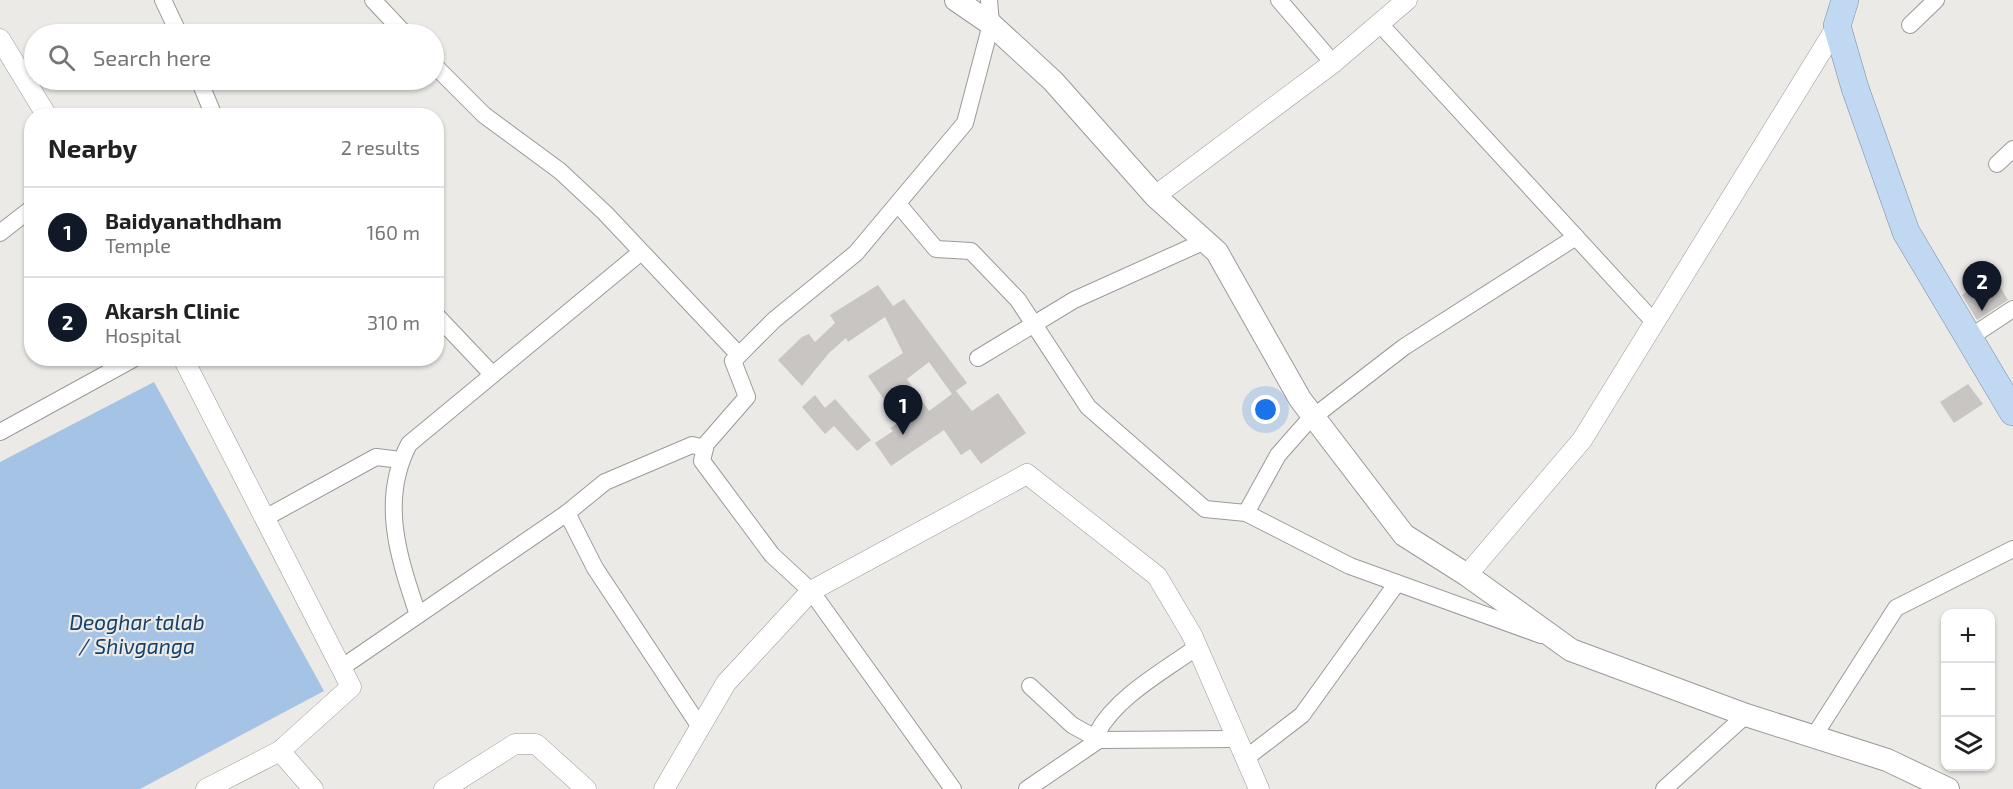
<!DOCTYPE html>
<html lang="en">
<head>
<meta charset="utf-8">
<style>
  body { margin:0; font-family:"Exo 2",sans-serif; background:#f2f2f2; color:#222 }
  .controls { position:absolute; right:18px; bottom:18px; display:grid; overflow:hidden; border-radius:12px; box-shadow:0 2px 4px #0004 }
  .controls button { width:54px; height:54px; display:grid; place-items:center; padding:0; border:0; border-bottom:2px solid #e0e0e0; background:#fff; color:#222; font:30px sans-serif }
  .you { position:absolute; left:1266px; top:410px; width:21px; height:21px; margin:-15px; border:4px solid #fff; border-radius:50%; background:#1a73e8; box-shadow:0 0 0 9px #1a73e833 }
  .badge { display:grid; place-items:center; width:39px; height:39px; border-radius:50%; background:#111827; color:#fff; font-size:20px; font-weight:700 }
  .pin { position:absolute; translate:-50% -50px; filter:drop-shadow(0 2px 3px #0008) }
  .pin::after { content:''; position:absolute; top:32px; width:21px; height:18px; background:inherit; clip-path:polygon(0 0,100% 0,50% 100%) }
  .list { margin:0; padding:0; list-style:none }
  h2 { display:flex; justify-content:space-between; align-items:center; height:78px; margin:0; padding:0 24px; font-size:26px }
  h2 small { font-size:20px; font-weight:400; color:#767676 }
  .list li { display:grid; grid-template-columns:39px 1fr auto; gap:18px; align-items:center; box-sizing:border-box; height:90px; padding:0 24px; border-top:2px solid #e0e0e0 }
  .list b { display:block; font-size:22px; white-space:nowrap }
  .list p { margin:0; font-size:20px; white-space:nowrap; color:#767676 }
  .list em { font-size:20px; font-style:normal; color:#767676 }
  .icon { flex:none; width:33px; height:33px; fill:none; stroke:currentColor; stroke-width:2; stroke-linecap:round; stroke-linejoin:round }
  .map { position:relative; flex:none; width:2013px; height:789px; overflow:hidden }
  .search { position:absolute; background:#fff; box-shadow:0 2px 4px #0004; left:24px; top:24px; width:420px; height:66px; display:flex; align-items:center; gap:15px; box-sizing:border-box; padding:0 21px; border-radius:33px; color:#767676; font-size:22px }
  .panel { position:absolute; background:#fff; box-shadow:0 2px 4px #0004; left:24px; top:108px; width:420px; height:258px; border-radius:24px }
  .map>svg:first-child { display:block }
</style>
</head>
<body>
<div class="map">
<svg width="2013" height="789" viewBox="0 0 2013 789">
  <rect width="100%" height="100%" fill="#eceae7"/>
  <path fill="#a5c3e4" d="M154,382L324,691L140,789H0V462Z"/>
  <g fill="#c8c5c3" fill-rule="evenodd">
    <path d="M878,285L893,306L904,299L967,383L953,393L956,391L972,411L998,393L1026,433L981,464L970,449L961,455L944,430L891,466L875,443L893,431L890,428L899,422L868,376L903,353L885,317L848,342L846,338L829,353L802,386L778,360L802,337L809,334L815,342L835,323L830,315ZM929,362L952,394L929,411L907,379Z"/>
    <path d="M1974,287L1982,300L2001,288L2008,300L1977,320L1962,295Z"/>
    <path d="M1968,384L1983,404L1954,423L1940,402Z"/>
    <path d="M815,395L825,408L835,399L871,440L857,451L834,426L825,434L802,407Z"/>
  </g>
  <g fill="none" stroke-linecap="round" stroke-linejoin="round">
    <g stroke="#9c9a98" stroke-width="18">
      <g id="minor">
        <path d="M163,0L179,34"/>
        <path d="M373,0L405,34"/>
        <path d="M1279,0L1333,63"/>
        <path d="M1379,23L1655,323"/>
        <path d="M1910,25L1936,0"/>
        <path d="M434,65L484,115L560,171L605,213L739,355"/>
        <path d="M199,80L214,116"/>
        <path d="M1997,164L2013,149"/>
        <path d="M898,204L936,249L971,251L1018,300L1088,407L1205,509L1246,513L1350,566L1541,635"/>
        <path d="M0,233L32,208"/>
        <path d="M436,315L492,374"/>
        <path d="M1969,338L2013,309"/>
        <path d="M978,358L1074,300L1205,241"/>
        <path d="M0,432L135,358"/>
        <path d="M567,513L595,568L700,727"/>
        <path d="M1246,513L1278,455L1308,421L1404,347L1576,237"/>
        <path d="M265,518L376,457L401,460"/>
        <path d="M418,615C399,558 379,501 409,444L641,252"/>
        <path d="M341,668L567,513L605,482L692,445L705,448"/>
        <path d="M1030,686L1072,725L1099,740L1237,739"/>
        <path d="M1814,736L1896,608L2013,549"/>
        <path d="M1246,758L1302,715L1397,583"/>
        <path d="M953,789L811,591L772,555L702,461L706,444L747,397L733,361L774,320L856,253L965,123L991,24L989,0"/>
        <path d="M1027,789L1099,740L1097,733C1117,696 1164,671 1197,647"/>
        <path d="M1664,789L1746,715"/>
      </g>
    </g>
    <g stroke="#9c9a98" stroke-width="21">
      <g id="tertiary">
        <path d="M0,39L47,116"/>
        <path d="M1155,196L1333,63L1407,0"/>
        <path d="M183,358L351,687L280,751L206,789"/>
        <path d="M1467,575L1582,440L1837,26"/>
        <path d="M280,751L313,789"/>
        <path d="M444,789L515,744H536L586,789"/>
        <path d="M664,789L726,683L811,591L1027,474L1157,576L1192,635L1259,789"/>
      </g>
    </g>
    <g stroke="#9c9a98" stroke-width="24">
      <path id="secondary" d="M956,0L991,24L1053,81L1155,196L1217,252L1300,399L1404,535L1467,575L1571,650L1746,715L1887,760L1948,789"/>
    </g>
    <g stroke="#798ca1" stroke-width="28">
      <path id="trunk" d="M1845,0L1837,26L1855,88L1906,232L2013,412"/>
    </g>
    <use href="#minor" stroke="#fff" stroke-width="16"/>
    <use href="#tertiary" stroke="#fff" stroke-width="20"/>
    <use href="#secondary" stroke="#fff" stroke-width="22"/>
    <use href="#trunk" stroke="#c0d8f2" stroke-width="27"/>
  </g>
  <g text-anchor="middle" stroke-width="4.5" stroke-linejoin="round" paint-order="stroke">
    <g font-size="21" font-style="italic" fill="#15406a" stroke="#eceae7">
      <text x="137" y="630">Deoghar talab<tspan x="137" dy="24">/ Shivganga</tspan></text>
    </g>
  </g>
</svg>
<div class="controls">
<button>+</button>
<button>−</button>
<button><svg class="icon" aria-label="layers" viewBox="0 0 24 24"><path d="M12 4l9 5-9 5-9-5zM3 14l9 5 9-5"/></svg></button>
</div>
<div class="you"></div>
<div class="pin badge" style="left:903px;top:435px">1</div>
<div class="pin badge" style="left:1982px;top:311px">2</div>
<div class="search"><svg class="icon" aria-label="search" viewBox="0 0 24 24"><circle cx="10" cy="10" r="6"/><path d="M15 15l6 6"/></svg>Search here</div>
<section class="panel">
<h2>Nearby<small>2 results</small></h2>
<ul class="list">
<li><span class="badge">1</span><div><b>Baidyanathdham</b><p>Temple</p></div><em>160 m</em></li>
<li><span class="badge">2</span><div><b>Akarsh Clinic</b><p>Hospital</p></div><em>310 m</em></li>
</ul>
</section>
</div>
</body>
</html>
